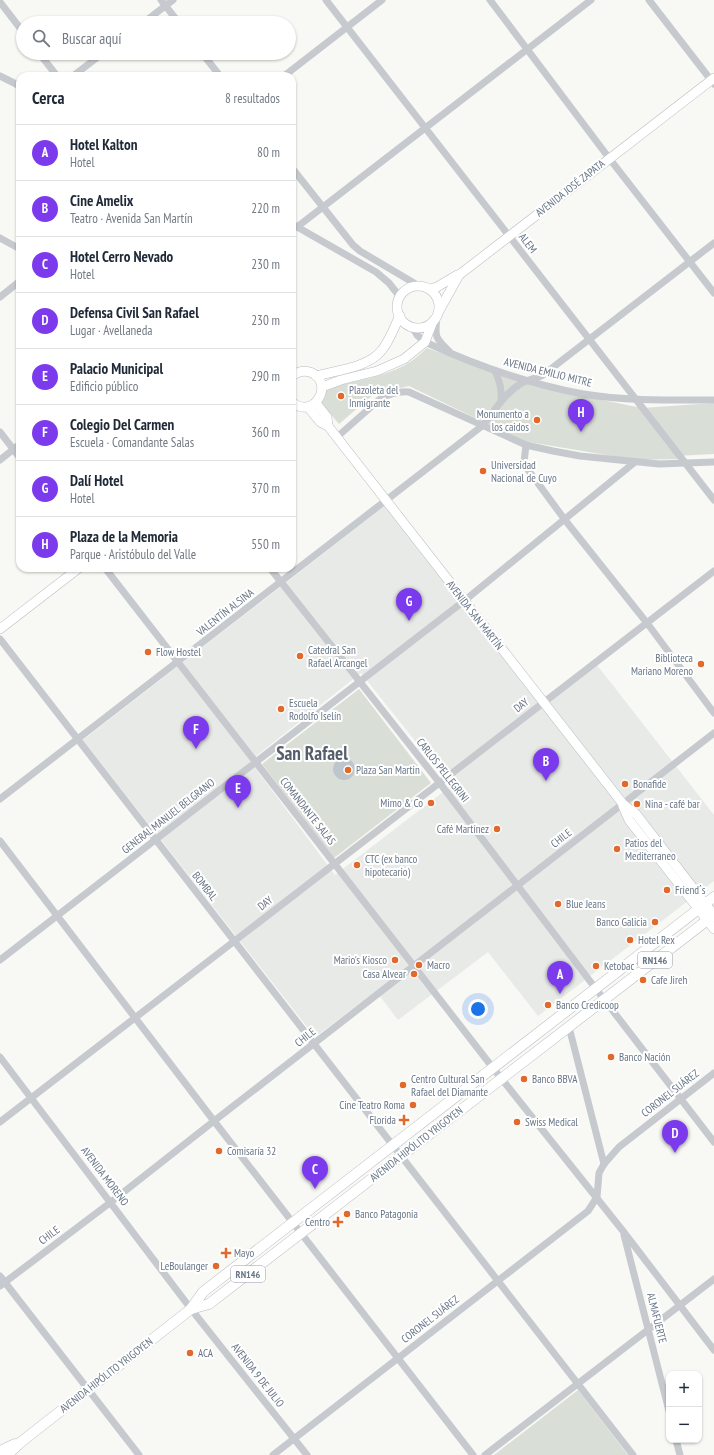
<!DOCTYPE html>
<html lang="es">
<head>
<meta charset="utf-8">
<style>
  body { margin:0; font-family:"PT Sans Narrow",sans-serif; background:#f2f2f3; color:#1f2937 }
  .controls { position:absolute; right:12px; bottom:12px; display:grid; overflow:hidden; border-radius:8px; box-shadow:0 1px 3px #0004 }
  .controls button { width:36px; height:36px; display:grid; place-items:center; padding:0; border:0; border-bottom:1px solid #e0e1e3; background:#fff; color:#1f2937; font:20px sans-serif }
  .you { position:absolute; left:478px; top:1009px; width:14px; height:14px; margin:-10px; border:3px solid #fff; border-radius:50%; background:#1a73e8; box-shadow:0 0 0 6px #1a73e833 }
  .badge { display:grid; place-items:center; width:26px; height:26px; border-radius:50%; background:#7c3aed; color:#fff; font-size:13px; font-weight:700 }
  .pin { position:absolute; translate:-50% -33px; filter:drop-shadow(0 1px 2px #0008) }
  .pin::after { content:''; position:absolute; top:21px; width:14px; height:12px; background:inherit; clip-path:polygon(0 0,100% 0,50% 100%) }
  .list { margin:0; padding:0; list-style:none }
  h2 { display:flex; justify-content:space-between; align-items:center; height:52px; margin:0; padding:0 16px; font-size:17px }
  h2 small { font-size:13px; font-weight:400; color:#747a83 }
  .list li { display:grid; grid-template-columns:26px 1fr auto; gap:12px; align-items:center; box-sizing:border-box; height:56px; padding:0 16px; border-top:1px solid #e0e1e3 }
  .list b { display:block; font-size:15px; white-space:nowrap }
  .list p { margin:0; font-size:13px; white-space:nowrap; color:#747a83 }
  .list em { font-size:13px; font-style:normal; color:#747a83 }
  .icon { flex:none; width:22px; height:22px; fill:none; stroke:currentColor; stroke-width:2; stroke-linecap:round; stroke-linejoin:round }
  .map { position:relative; flex:none; width:714px; height:1455px; overflow:hidden }
  .search { position:absolute; background:#fff; box-shadow:0 1px 3px #0004; left:16px; top:16px; width:280px; height:44px; display:flex; align-items:center; gap:10px; box-sizing:border-box; padding:0 14px; border-radius:22px; color:#747a83; font-size:15px }
  .panel { position:absolute; background:#fff; box-shadow:0 1px 3px #0004; left:16px; top:72px; width:280px; height:500px; border-radius:12px }
  .map>svg:first-child { display:block }
</style>
</head>
<body>
<div class="map">
<svg width="714" height="1455" viewBox="0 0 714 1455">
  <rect width="100%" height="100%" fill="#f8f8f5"/>
  <path fill="#e8eae8" fill-rule="evenodd" d="M386,505L542,706L597,665L714,815V881L538,1016L488,952L398,1020L376,991L315,1037L83,740ZM361,673L451,786L335,875L250,761Z"/>
  <g fill="#d9dfd6">
    <path d="M427,348L533,386L642,408L714,403V454L676,456L678,459L636,460L523,441L409,386L374,394L339,424L320,402L328,388C354,381 381,378 405,365C413,361 420,354 427,348Z"/>
    <path d="M359,689L431,783L334,858L262,764Z"/>
    <path d="M578,1390L628,1455H494Z"/>
  </g>
  <circle fill="#bdc6cc" cx="344" cy="769" r="11"/>
  <g fill="none" stroke-linecap="round" stroke-linejoin="round">
    <g stroke="#b9bcc1" stroke-width="10">
      <g id="major">
        <circle cx="418" cy="307" r="21"/>
        <path d="M430,289L437,287L457,275"/>
        <path d="M439,311L459,275L714,78"/>
        <path d="M292,376C297,372 303,370 310,372C336,382 314,421 292,402"/>
        <path d="M316,376C337,370 368,368 382,350C390,340 394,327 400,316"/>
        <path d="M322,387L341,380L377,371L404,359L425,342L433,321"/>
        <path d="M316,403L327,417L328,426"/>
        <path d="M308,407L320,422L328,426L623,804L636,814L714,915"/>
        <path d="M0,629L79,568"/>
        <path d="M623,806L629,820L714,929"/>
      </g>
    </g>
    <g stroke="#b9bbbf" stroke-width="11">
      <g id="highway">
        <path d="M191,1309L209,1304L714,915"/>
        <path d="M0,1451L15,1444"/>
        <path d="M7,1455L21,1442L191,1309L203,1292L714,897"/>
      </g>
    </g>
    <g stroke="#c6c9cd" stroke-width="7">
      <path d="M161,0L179,23"/>
      <path d="M326,0L714,500"/>
      <path d="M490,0L609,158L714,293"/>
      <path d="M649,0L714,84"/>
      <path d="M0,2L23,32"/>
      <path d="M143,23L173,0"/>
      <path d="M39,53L57,76"/>
      <path d="M202,53L220,76"/>
      <path d="M0,76L20,86"/>
      <path d="M73,76L103,53"/>
      <path d="M284,76L382,0"/>
      <path d="M292,168L353,245L360,251L419,286"/>
      <path d="M292,224L376,272L389,283L400,297"/>
      <path d="M297,227L591,0"/>
      <path d="M0,238L20,249"/>
      <path d="M0,297L20,281"/>
      <path d="M437,316C435,336 434,337 449,351"/>
      <path d="M412,327L417,335L425,342C475,365 528,384 583,394C627,401 670,400 714,400"/>
      <path d="M495,371C500,381 502,389 501,400"/>
      <path d="M0,432L20,458"/>
      <path d="M337,437L380,399C389,394 399,391 409,392L526,445L553,451L580,456L659,464L714,462"/>
      <path d="M526,445L524,462L526,467L565,520L647,623L714,713"/>
      <path d="M0,460L20,444"/>
      <path d="M105,568L493,1068L623,1231L714,1350"/>
      <path d="M270,568L439,782L596,989L714,1142"/>
      <path d="M0,639L633,1455"/>
      <path d="M0,799L482,426C495,411 503,395 520,384C526,380 535,379 543,375L714,243"/>
      <path d="M0,841L214,1121L473,1455"/>
      <path d="M0,960L464,601L635,462"/>
      <path d="M569,1027L604,1164"/>
      <path d="M0,1057L191,1309L307,1455"/>
      <path d="M0,1122L714,571"/>
      <path d="M624,1235L669,1411"/>
      <path d="M0,1276L139,1455"/>
      <path d="M0,1286L111,1202L214,1121L714,733"/>
      <path d="M676,1440L680,1455"/>
      <path d="M273,1455L588,1211L597,1197L599,1173L604,1164L619,1147L714,1073"/>
      <path d="M485,1455L714,1279"/>
    </g>
    <use href="#major" stroke="#fff" stroke-width="9"/>
    <use href="#highway" stroke="#fff" stroke-width="10"/>
  </g>
  <g fill="#e1692c" stroke="#fff" stroke-width="1.5">
    <circle cx="341" cy="396" r="4"/>
    <circle cx="537" cy="420" r="4"/>
    <circle cx="483" cy="471" r="4"/>
    <circle cx="148" cy="652" r="4"/>
    <circle cx="300" cy="656" r="4"/>
    <circle cx="701" cy="664" r="4"/>
    <circle cx="281" cy="709" r="4"/>
    <circle cx="348" cy="770" r="4"/>
    <circle cx="625" cy="784" r="4"/>
    <circle cx="431" cy="803" r="4"/>
    <circle cx="637" cy="804" r="4"/>
    <circle cx="497" cy="829" r="4"/>
    <circle cx="617" cy="849" r="4"/>
    <circle cx="357" cy="865" r="4"/>
    <circle cx="667" cy="890" r="4"/>
    <circle cx="558" cy="904" r="4"/>
    <circle cx="655" cy="922" r="4"/>
    <circle cx="630" cy="940" r="4"/>
    <circle cx="395" cy="960" r="4"/>
    <circle cx="419" cy="965" r="4"/>
    <circle cx="596" cy="966" r="4"/>
    <circle cx="414" cy="974" r="4"/>
    <circle cx="643" cy="980" r="4"/>
    <circle cx="548" cy="1005" r="4"/>
    <circle cx="611" cy="1057" r="4"/>
    <circle cx="524" cy="1079" r="4"/>
    <circle cx="403" cy="1085" r="4"/>
    <circle cx="413" cy="1105" r="4"/>
    <path d="M402 1114h4v4h4v4h-4v4h-4v-4h-4v-4h4z"/>
    <circle cx="517" cy="1122" r="4"/>
    <circle cx="219" cy="1151" r="4"/>
    <circle cx="347" cy="1214" r="4"/>
    <path d="M336 1216h4v4h4v4h-4v4h-4v-4h-4v-4h4z"/>
    <path d="M224 1247h4v4h4v4h-4v4h-4v-4h-4v-4h4z"/>
    <circle cx="216" cy="1266" r="4"/>
    <circle cx="190" cy="1353" r="4"/>
  </g>
  <g text-anchor="middle" stroke-width="4" stroke-linejoin="round" paint-order="stroke">
    <g fill="#fff" stroke="#959eaa" stroke-width="1">
      <rect x="638" y="952" width="34" height="16" rx="3"/>
      <rect x="231" y="1266" width="34" height="16" rx="3"/>
    </g>
    <g font-size="10" font-weight="bold" fill="#677586">
      <text x="655" y="964">RN146</text>
      <text x="248" y="1278">RN146</text>
    </g>
    <g font-size="11" fill="#677586" stroke="#fff">
      <text transform="translate(570 188) rotate(-38)" y="4">AVENIDA JOSÉ ZAPATA</text>
      <text transform="translate(528 243) rotate(52)" y="4">ALEM</text>
      <text transform="translate(548 372) rotate(14)" y="4">AVENIDA EMILIO MITRE</text>
      <text transform="translate(225 612) rotate(-38)" y="4">VALENTÍN ALSINA</text>
      <text transform="translate(475 615) rotate(52)" y="4">AVENIDA SAN MARTÍN</text>
      <text transform="translate(521 705) rotate(-38)" y="4">DAY</text>
      <text transform="translate(443 770) rotate(52)" y="4">CARLOS PELLEGRINI</text>
      <text transform="translate(308 811) rotate(52)" y="4">COMANDANTE SALAS</text>
      <text transform="translate(168 816) rotate(-38)" y="4">GENERAL MANUEL BELGRANO</text>
      <text transform="translate(561 838) rotate(-38)" y="4">CHILE</text>
      <text transform="translate(205 886) rotate(52)" y="4">BOMBAL</text>
      <text transform="translate(265 903) rotate(-38)" y="4">DAY</text>
      <text transform="translate(305 1037) rotate(-38)" y="4">CHILE</text>
      <text transform="translate(670 1093) rotate(-38)" y="4">CORONEL SUÁREZ</text>
      <text transform="translate(416 1144) rotate(-38)" y="4">AVENIDA HIPÓLITO YRIGOYEN</text>
      <text transform="translate(105 1176) rotate(53)" y="4">AVENIDA MORENO</text>
      <text transform="translate(49 1235) rotate(-37)" y="4">CHILE</text>
      <text transform="translate(657 1318) rotate(76)" y="4">ALMAFUERTE</text>
      <text transform="translate(430 1319) rotate(-38)" y="4">CORONEL SUÁREZ</text>
      <text transform="translate(106 1375) rotate(-38)" y="4">AVENIDA HIPÓLITO YRIGOYEN</text>
      <text transform="translate(258 1375) rotate(52)" y="4">AVENIDA 9 DE JULIO</text>
    </g>
    <g font-size="11" fill="#677586" stroke="#fff" text-anchor="start">
      <text x="349" y="394">Plazoleta del<tspan x="349" dy="13">Inmigrante</tspan></text>
      <text x="529" y="418" text-anchor="end">Monumento a<tspan x="529" dy="13">los caidos</tspan></text>
      <text x="491" y="469">Universidad<tspan x="491" dy="13">Nacional de Cuyo</tspan></text>
      <text x="308" y="654">Catedral San<tspan x="308" dy="13">Rafael Arcangel</tspan></text>
      <text x="156" y="656">Flow Hostel</text>
      <text x="693" y="662" text-anchor="end">Biblioteca<tspan x="693" dy="13">Mariano Moreno</tspan></text>
      <text x="289" y="707">Escuela<tspan x="289" dy="13">Rodolfo Iselín</tspan></text>
      <text x="356" y="774">Plaza San Martin</text>
      <text x="633" y="788">Bonafide</text>
      <text x="423" y="807" text-anchor="end">Mimo &amp; Co</text>
      <text x="645" y="808">Nina - café bar</text>
      <text x="489" y="833" text-anchor="end">Café Martínez</text>
      <text x="625" y="847">Patios del<tspan x="625" dy="13">Mediterraneo</tspan></text>
      <text x="365" y="863">CTC (ex banco<tspan x="365" dy="13">hipotecario)</tspan></text>
      <text x="675" y="894">Friend´s</text>
      <text x="566" y="908">Blue Jeans</text>
      <text x="647" y="926" text-anchor="end">Banco Galicia</text>
      <text x="638" y="944">Hotel Rex</text>
      <text x="387" y="964" text-anchor="end">Mario's Kiosco</text>
      <text x="427" y="969">Macro</text>
      <text x="604" y="970">Ketobac</text>
      <text x="406" y="978" text-anchor="end">Casa Alvear</text>
      <text x="651" y="984">Cafe Jireh</text>
      <text x="556" y="1009">Banco Credicoop</text>
      <text x="619" y="1061">Banco Nación</text>
      <text x="411" y="1083">Centro Cultural San<tspan x="411" dy="13">Rafael del Diamante</tspan></text>
      <text x="532" y="1083">Banco BBVA</text>
      <text x="405" y="1109" text-anchor="end">Cine Teatro Roma</text>
      <text x="396" y="1124" text-anchor="end">Florida</text>
      <text x="525" y="1126">Swiss Medical</text>
      <text x="227" y="1155">Comisaría 32</text>
      <text x="355" y="1218">Banco Patagonia</text>
      <text x="330" y="1226" text-anchor="end">Centro</text>
      <text x="234" y="1257">Mayo</text>
      <text x="208" y="1270" text-anchor="end">LeBoulanger</text>
      <text x="198" y="1357">ACA</text>
    </g>
    <g font-size="19" font-weight="bold" fill="#555f6b" stroke="#fff">
      <text x="312" y="760">San Rafael</text>
    </g>
  </g>
</svg>
<div class="controls">
<button>+</button>
<button>−</button>
</div>
<div class="you"></div>
<div class="pin badge" style="left:560px;top:994px">A</div>
<div class="pin badge" style="left:546px;top:781px">B</div>
<div class="pin badge" style="left:315px;top:1189px">C</div>
<div class="pin badge" style="left:675px;top:1153px">D</div>
<div class="pin badge" style="left:238px;top:808px">E</div>
<div class="pin badge" style="left:196px;top:749px">F</div>
<div class="pin badge" style="left:409px;top:621px">G</div>
<div class="pin badge" style="left:581px;top:432px">H</div>
<div class="search"><svg class="icon" aria-label="search" viewBox="0 0 24 24"><circle cx="10" cy="10" r="6"/><path d="M15 15l6 6"/></svg>Buscar aquí</div>
<section class="panel">
<h2>Cerca<small>8 resultados</small></h2>
<ul class="list">
<li><span class="badge">A</span><div><b>Hotel Kalton</b><p>Hotel</p></div><em>80 m</em></li>
<li><span class="badge">B</span><div><b>Cine Amelix</b><p>Teatro · Avenida San Martín</p></div><em>220 m</em></li>
<li><span class="badge">C</span><div><b>Hotel Cerro Nevado</b><p>Hotel</p></div><em>230 m</em></li>
<li><span class="badge">D</span><div><b>Defensa Civil San Rafael</b><p>Lugar · Avellaneda</p></div><em>230 m</em></li>
<li><span class="badge">E</span><div><b>Palacio Municipal</b><p>Edificio público</p></div><em>290 m</em></li>
<li><span class="badge">F</span><div><b>Colegio Del Carmen</b><p>Escuela · Comandante Salas</p></div><em>360 m</em></li>
<li><span class="badge">G</span><div><b>Dalí Hotel</b><p>Hotel</p></div><em>370 m</em></li>
<li><span class="badge">H</span><div><b>Plaza de la Memoria</b><p>Parque · Aristóbulo del Valle</p></div><em>550 m</em></li>
</ul>
</section>
</div>
</body>
</html>
